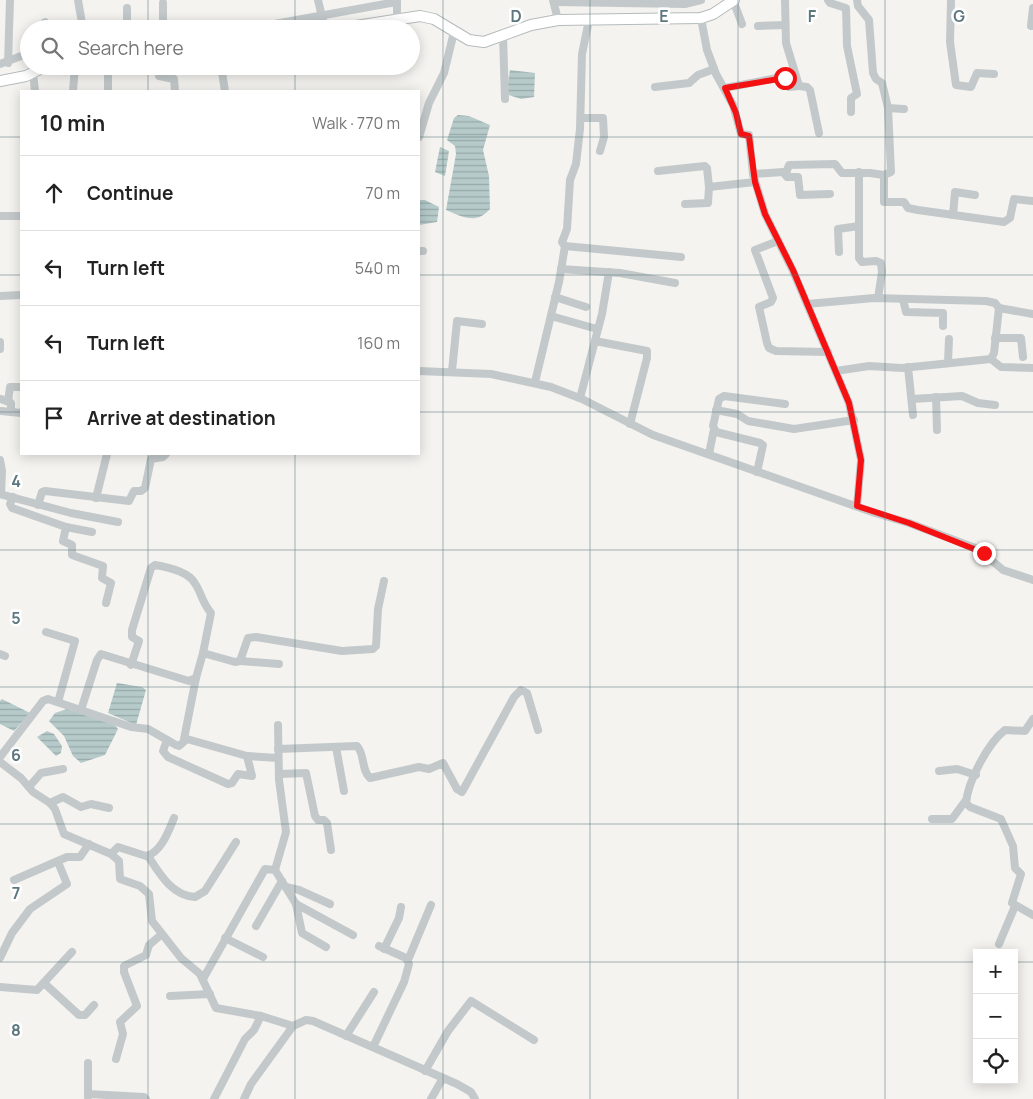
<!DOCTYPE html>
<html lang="en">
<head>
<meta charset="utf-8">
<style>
  body { margin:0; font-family:Manrope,sans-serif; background:#f2f2f2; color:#222 }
  .controls { position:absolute; right:15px; bottom:15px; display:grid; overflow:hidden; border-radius:0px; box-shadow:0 2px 12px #0003 }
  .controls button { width:45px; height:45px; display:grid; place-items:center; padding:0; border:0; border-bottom:1px solid #e0e0e0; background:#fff; color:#222; font:25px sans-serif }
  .stop { position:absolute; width:15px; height:15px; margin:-11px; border:4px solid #f51012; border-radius:50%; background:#fff }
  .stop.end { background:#f51012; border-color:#fff; box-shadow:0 1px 5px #0008 }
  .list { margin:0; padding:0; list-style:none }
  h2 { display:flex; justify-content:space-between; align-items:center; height:65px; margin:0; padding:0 20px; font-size:21px }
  h2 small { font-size:16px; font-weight:400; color:#767676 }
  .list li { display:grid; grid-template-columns:32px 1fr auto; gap:15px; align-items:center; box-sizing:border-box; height:75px; padding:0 20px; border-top:1px solid #e0e0e0 }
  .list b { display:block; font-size:19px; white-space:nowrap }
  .list em { font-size:16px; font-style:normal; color:#767676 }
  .icon { flex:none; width:28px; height:28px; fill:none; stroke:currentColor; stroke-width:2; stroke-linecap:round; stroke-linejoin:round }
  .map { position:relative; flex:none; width:1033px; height:1099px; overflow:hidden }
  .search { position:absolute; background:#fff; box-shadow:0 2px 12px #0003; left:20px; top:20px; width:400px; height:55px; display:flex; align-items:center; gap:12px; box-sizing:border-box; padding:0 18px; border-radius:28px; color:#767676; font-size:19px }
  .panel { position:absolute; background:#fff; box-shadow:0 2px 12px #0003; left:20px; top:90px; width:400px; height:365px; border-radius:0px }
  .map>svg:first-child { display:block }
</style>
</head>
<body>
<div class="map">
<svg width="1033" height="1099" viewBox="0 0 1033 1099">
  <defs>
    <pattern id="water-rules" width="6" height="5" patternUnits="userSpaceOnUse" patternTransform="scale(1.25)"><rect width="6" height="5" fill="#b6caca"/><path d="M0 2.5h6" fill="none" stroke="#97a9a9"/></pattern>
  </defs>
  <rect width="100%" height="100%" fill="#f5f3f0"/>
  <g fill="url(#water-rules)">
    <path d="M510,70L535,73L534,97L521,99L506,94Z"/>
    <path d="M458,115L469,116L490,125L483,150L489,176L490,209C476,225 463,217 446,210L456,154L455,146L447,140L454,118Z"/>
    <path d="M440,147L449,151L445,176L435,172Z"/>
    <path d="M419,200H425L439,207L437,222L419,225Z"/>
    <path d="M117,683L142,687L146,690L136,725L108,713Z"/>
    <path d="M2,699L30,713L14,731L0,724V701Z"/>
    <path d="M73,707L112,722L118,729L105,755L81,763L73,756L64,736L49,721L55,713Z"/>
    <path d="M47,731L54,734L62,746L61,753L56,756L37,737Z"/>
  </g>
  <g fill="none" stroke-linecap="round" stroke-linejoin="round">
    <g stroke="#b4bbbc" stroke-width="12">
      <g id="major">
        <path d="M337,29L420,16L434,19L469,40L484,42L531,25L558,20L701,18L713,14L734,0"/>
        <path d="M0,81L26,76L46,66"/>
      </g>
    </g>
    <g stroke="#c3c9ca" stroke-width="8">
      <path d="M78,0L83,29"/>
      <path d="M318,0L325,29"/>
      <path d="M397,0V18"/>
      <path d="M553,0L558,20"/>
      <path d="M733,0L742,24"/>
      <path d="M785,0L786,43L799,86L807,87L810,90L819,133"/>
      <path d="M828,0L830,3L846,8L847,46L857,94L851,98V112"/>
      <path d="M857,0L858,6L869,20L873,73L876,79L882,83L888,108L904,109"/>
      <path d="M951,0L950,42L956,85L971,87L977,73L994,74"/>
      <path d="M554,2L685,4L701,0"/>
      <path d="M163,3V26"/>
      <path d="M127,8V26"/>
      <path d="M701,18L707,50L716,74L733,105L741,134L749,135L753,174L765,214L793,271L849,403L861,460L857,506"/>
      <path d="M45,22L47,29"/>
      <path d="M758,26L785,25"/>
      <path d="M1031,26L1033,8"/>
      <path d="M84,29L112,26L269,25L396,2"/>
      <path d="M503,35L505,99"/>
      <path d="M8,63L10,0"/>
      <path d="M0,64L29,53"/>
      <path d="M108,66V91"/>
      <path d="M158,66L159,76L174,79L175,91"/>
      <path d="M221,66L225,91"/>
      <path d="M33,73L35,91"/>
      <path d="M655,87L689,83L698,75L714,69"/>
      <path d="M725,88L782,77L786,79L789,87L799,86"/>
      <path d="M73,91L75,66"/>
      <path d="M581,118H603L604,137L600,151"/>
      <path d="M419,137L429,103L444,73L454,32"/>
      <path d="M658,171L705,166L707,168L709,187L755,182"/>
      <path d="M859,172V258L862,262L876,261L881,263L882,272L878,298"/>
      <path d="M786,173L789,165L835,164L842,173H870L884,175V202H904L908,208L918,210L1004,222L1010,218L1014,199L1033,201"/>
      <path d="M753,174L783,172L787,177H798L800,195L830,194"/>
      <path d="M884,175L891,172L888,108"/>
      <path d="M685,204L708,203L709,187"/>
      <path d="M953,215L955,192L975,195"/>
      <path d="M0,216H21"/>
      <path d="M778,241L755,250L773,298L771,302L759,307L767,343L769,348L776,351L828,352"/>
      <path d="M565,246L562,242L567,229L570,180L576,164L580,129L582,54L589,20"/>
      <path d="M419,251H423"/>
      <path d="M839,252L838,229L859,226"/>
      <path d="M561,269L620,273L675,283"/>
      <path d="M0,296L21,295"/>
      <path d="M555,297L586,307"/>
      <path d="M903,299L906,312L943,313V326"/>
      <path d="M807,304L874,298L986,301L995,303L999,308"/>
      <path d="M551,316L597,329"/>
      <path d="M995,338H1021L1023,357"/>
      <path d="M595,341L647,351V358L630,424"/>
      <path d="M0,342V349"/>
      <path d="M991,359L1001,367L1033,368"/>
      <path d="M948,362L949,339"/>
      <path d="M908,367L913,415"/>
      <path d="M419,371L491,374L551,387L582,399L653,435L875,513L909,523L978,549L1003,570L1033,580"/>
      <path d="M452,371L457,321L482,324"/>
      <path d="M836,371L869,366L902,368L991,359L994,353L999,308L1033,314"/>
      <path d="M535,382L559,282L565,246L681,257"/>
      <path d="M936,397L937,430"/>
      <path d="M580,398L602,314L609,272"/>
      <path d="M1,399L11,403V412"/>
      <path d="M912,399L962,396L978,403L995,405"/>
      <path d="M8,401L10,387H21"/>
      <path d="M716,410L737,414L748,421L794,429L854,420"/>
      <path d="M1,411L21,413"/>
      <path d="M709,454L714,429"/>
      <path d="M0,460L2,471L1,494"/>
      <path d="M757,472L763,445L760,443L716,432L713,426L719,399L724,396L785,404"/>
      <path d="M0,494L71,513L118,522"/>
      <path d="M13,497L10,504L12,508L66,527L92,532"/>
      <path d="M96,498L107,454"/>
      <path d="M38,505L42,492L45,491L129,501L134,491H141L145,488L151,459L163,457L166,454"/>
      <path d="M66,527L63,541L72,545V555L103,566L102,578L111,583L106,603"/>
      <path d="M46,632L75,641L58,702"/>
      <path d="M0,654L5,656"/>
      <path d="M240,661L279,664"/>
      <path d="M131,665L139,641L132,637V630L151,568L155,565C167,567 187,571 194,582C202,593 201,601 211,613L203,653"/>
      <path d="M81,710L97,660L101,654L189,681L196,678L203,653L235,662L240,661L248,638L256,637L342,651L373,649L376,646L378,609L384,581"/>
      <path d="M1033,719L1025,731L1005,730C988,743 968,781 966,803L970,807L1001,819L1013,846L1015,868L1021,874L1012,903L1033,915"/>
      <path d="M184,739L196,678"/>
      <path d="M167,740L163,751L168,757L228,784L232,783L238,774L252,776L247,756"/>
      <path d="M336,747L344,791"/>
      <path d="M278,749L357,746C365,754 361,770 370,778L419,767L429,769L443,763L457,789L462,792L514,697L521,690L527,693L538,730"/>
      <path d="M0,757L43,701L48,699L131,727L148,729L176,745L179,746L187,739L247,756L278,758"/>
      <path d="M0,762L21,778L33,792L50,803L55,809L64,834L111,854L119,861L120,879L140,886L149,894L152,921L181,958L200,974L216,1008L261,1016L293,1026L306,1020L313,1021L457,1084L471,1092L475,1099"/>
      <path d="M939,771L957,769L976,775"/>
      <path d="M279,774L306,773L315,816L318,820H324L327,823L331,850"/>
      <path d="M29,787L41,773L63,769"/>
      <path d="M50,803L63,797L81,807L91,804L109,808"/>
      <path d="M932,819H952L966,800"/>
      <path d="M111,854L118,847L146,856C161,853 169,830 174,818"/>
      <path d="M148,856C159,873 172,896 195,897L205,891L236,842"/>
      <path d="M275,870L286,832L279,780L278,725"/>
      <path d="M14,880L67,857H80L89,844"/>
      <path d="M286,887L299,890L330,904"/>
      <path d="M296,904L302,933L326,947"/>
      <path d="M256,926L282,881"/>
      <path d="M225,938L263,957"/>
      <path d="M999,944L1015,906"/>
      <path d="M384,949L399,918L401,907"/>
      <path d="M0,958L12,933L30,909L67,884L58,862"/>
      <path d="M408,960L431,905"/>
      <path d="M203,979L265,869L275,870L296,904L353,935"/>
      <path d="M44,983L79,1015H85L94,1005"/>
      <path d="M0,987L37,990L72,952"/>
      <path d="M170,996L210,994"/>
      <path d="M346,1036L374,992"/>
      <path d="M373,1047L404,982L409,964L406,958L379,946"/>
      <path d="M116,1059L123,1034L120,1022L137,1006L124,972V966L146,955L149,945L162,934"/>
      <path d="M425,1071L448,1031L471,1001L534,1040"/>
      <path d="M88,1094L144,1097L146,1099"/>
      <path d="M88,1097V1063"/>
      <path d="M214,1099L245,1039L254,1030L261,1016"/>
      <path d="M244,1099L251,1084L293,1026"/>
      <path d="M431,1099L443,1078"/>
    </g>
    <use href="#major" stroke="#fff" stroke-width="10"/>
  </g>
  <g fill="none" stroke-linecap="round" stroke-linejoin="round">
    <path stroke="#f51012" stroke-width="6" d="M785,78L725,88L736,113L741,134L749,136L755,182L765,214L793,270L849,403L861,460L857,506L909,523L984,553"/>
  </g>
  <path fill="none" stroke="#5c787e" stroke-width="1" stroke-opacity="0.55" d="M148,0V29M295,0V29M443,0V1099M590,0V1099M738,0V1099M885,0V1099M148,66V91M295,66V91M0,137H21M419,137H1033M0,275H21M419,275H1033M0,412H21M419,412H1033M148,454V1099M295,454V1099M0,550H1033M0,687H1033M0,824H1033M0,962H977M1014,962H1033"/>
  <g font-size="16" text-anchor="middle" font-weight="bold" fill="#5c787e" stroke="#fff" stroke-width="5" stroke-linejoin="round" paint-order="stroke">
    <text x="516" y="22">D</text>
    <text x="664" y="22">E</text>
    <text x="812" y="22">F</text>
    <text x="959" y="22">G</text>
    <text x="16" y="487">4</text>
    <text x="16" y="624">5</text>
    <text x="16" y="761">6</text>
    <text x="16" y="899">7</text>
    <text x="16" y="1036">8</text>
  </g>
</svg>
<div class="controls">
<button>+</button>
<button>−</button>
<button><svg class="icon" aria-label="locate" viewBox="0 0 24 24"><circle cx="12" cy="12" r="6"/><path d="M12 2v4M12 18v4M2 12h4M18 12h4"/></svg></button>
</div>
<div class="stop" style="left:785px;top:78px"></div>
<div class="stop end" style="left:984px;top:553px"></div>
<div class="search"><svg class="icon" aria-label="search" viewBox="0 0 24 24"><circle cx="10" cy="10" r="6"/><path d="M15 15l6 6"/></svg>Search here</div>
<section class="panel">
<h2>10 min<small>Walk · 770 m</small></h2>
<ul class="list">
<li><svg class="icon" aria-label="ahead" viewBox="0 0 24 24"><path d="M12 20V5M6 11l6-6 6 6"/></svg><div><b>Continue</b></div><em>70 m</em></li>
<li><svg class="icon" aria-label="left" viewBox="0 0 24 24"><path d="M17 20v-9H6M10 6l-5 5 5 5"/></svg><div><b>Turn left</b></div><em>540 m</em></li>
<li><svg class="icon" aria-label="left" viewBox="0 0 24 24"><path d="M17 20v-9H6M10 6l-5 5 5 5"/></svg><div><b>Turn left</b></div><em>160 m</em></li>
<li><svg class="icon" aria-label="arrive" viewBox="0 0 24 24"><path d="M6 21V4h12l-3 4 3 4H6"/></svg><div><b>Arrive at destination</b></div></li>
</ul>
</section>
</div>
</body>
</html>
